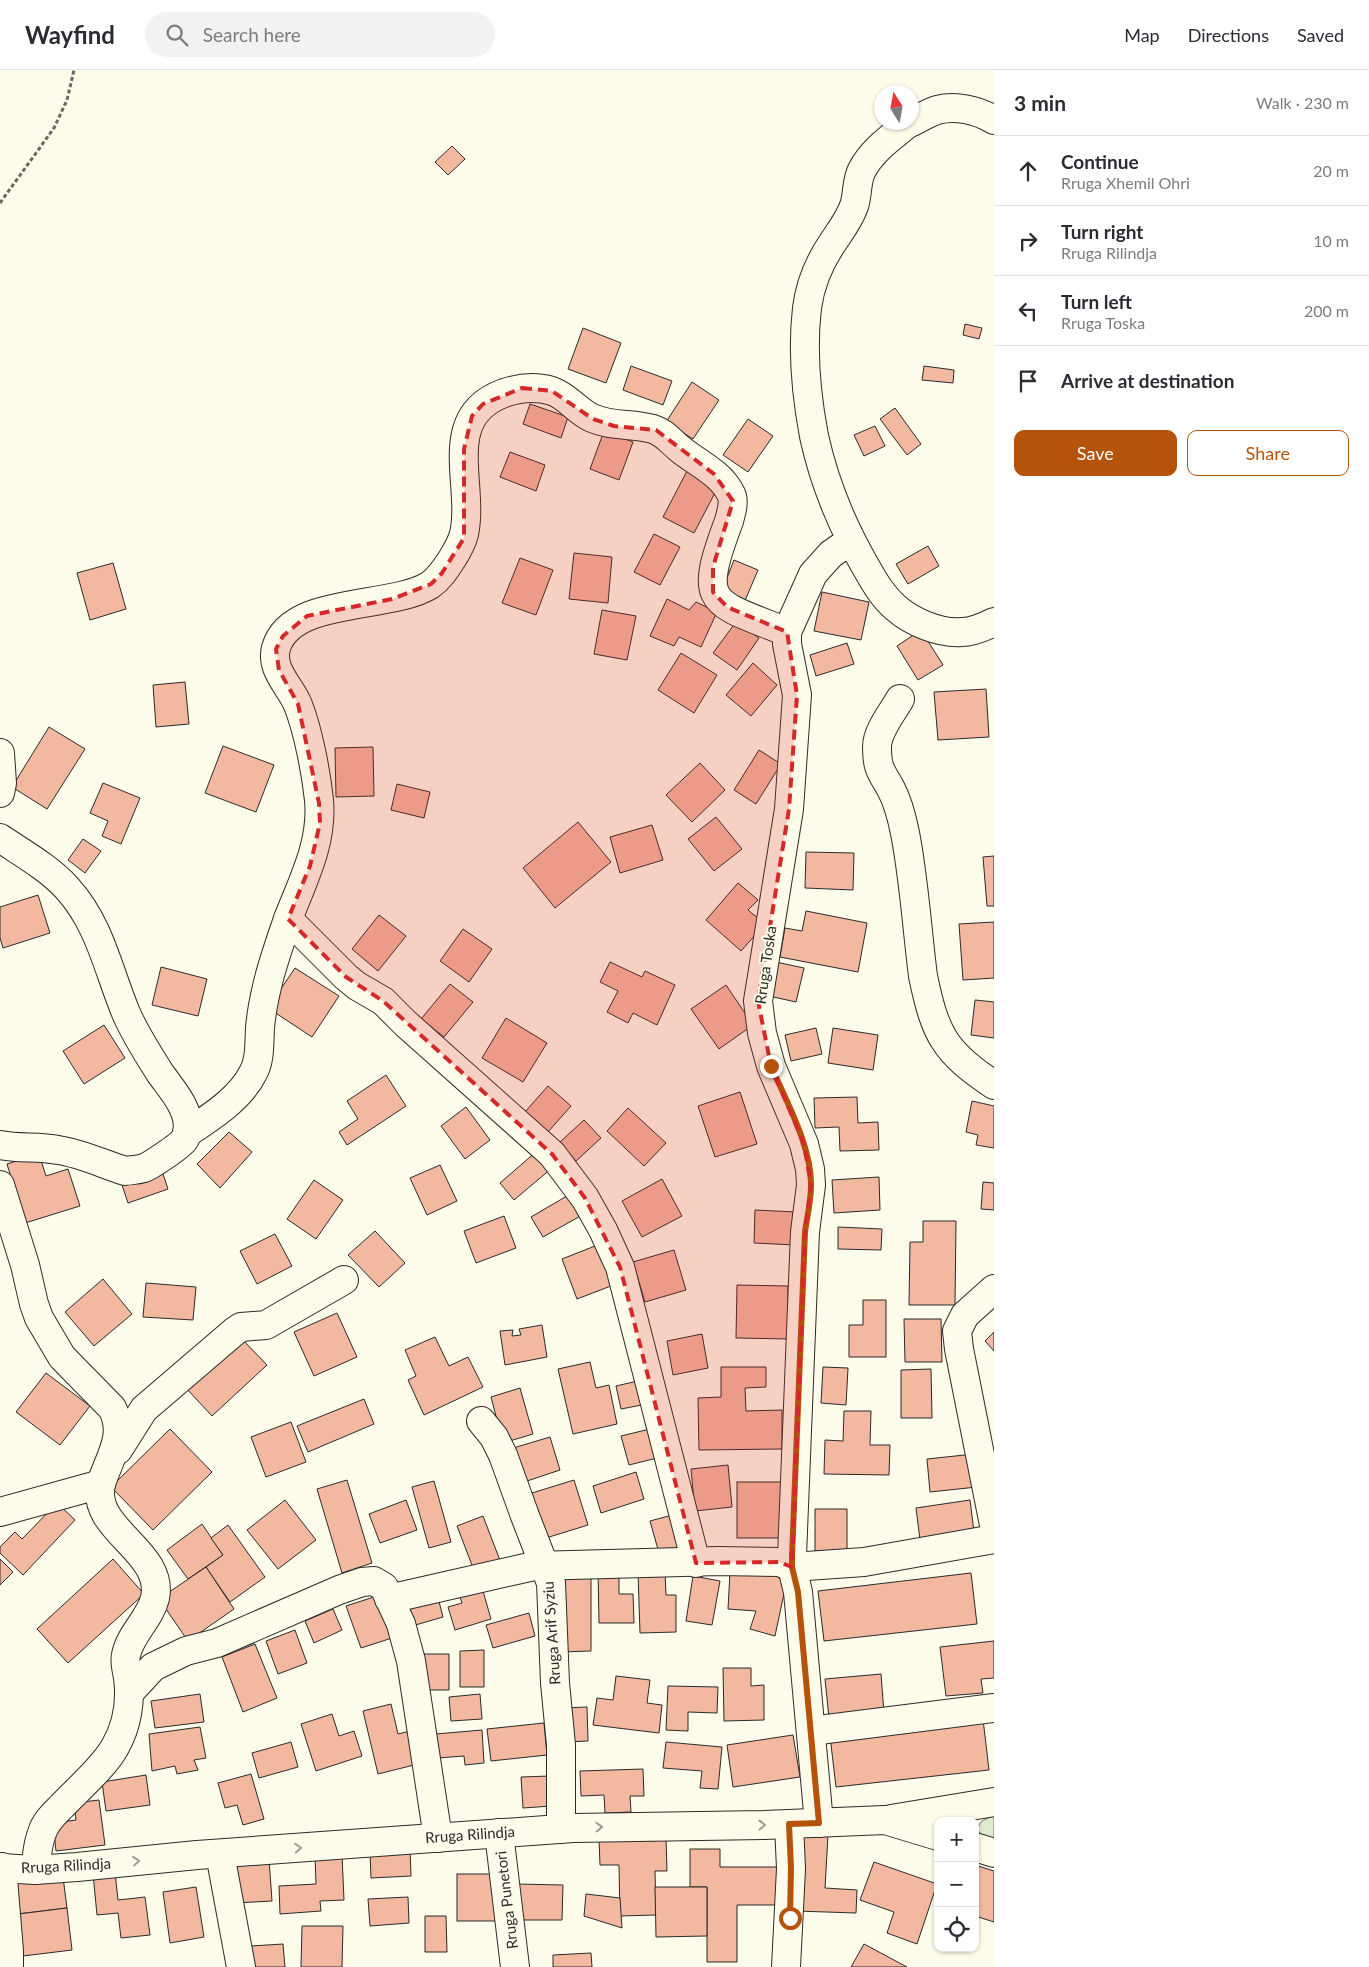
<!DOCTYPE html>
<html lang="en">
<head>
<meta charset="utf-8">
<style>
  body { margin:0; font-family:Lato,sans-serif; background:#f2f2f3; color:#2b2b33 }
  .controls { position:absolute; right:15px; bottom:15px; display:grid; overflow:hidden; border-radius:10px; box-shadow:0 1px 4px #0004 }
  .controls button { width:45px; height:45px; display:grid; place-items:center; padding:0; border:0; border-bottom:1px solid #e1e1e2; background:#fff; color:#2b2b33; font:25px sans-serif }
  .compass { position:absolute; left:874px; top:15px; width:45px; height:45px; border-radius:50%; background:#fff; box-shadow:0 1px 4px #0004; rotate:349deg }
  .stop { position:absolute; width:15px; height:15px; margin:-11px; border:4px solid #b45309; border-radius:50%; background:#fff }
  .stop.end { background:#b45309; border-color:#fff; box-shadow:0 1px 5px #0008 }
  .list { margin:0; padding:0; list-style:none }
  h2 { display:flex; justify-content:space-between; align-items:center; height:65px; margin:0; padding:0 20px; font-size:21px }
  h2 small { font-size:16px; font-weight:400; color:#7c7c81 }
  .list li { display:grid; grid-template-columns:32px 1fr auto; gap:15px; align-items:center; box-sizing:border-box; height:70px; padding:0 20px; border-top:1px solid #e1e1e2 }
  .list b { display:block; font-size:19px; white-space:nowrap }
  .list p { margin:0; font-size:16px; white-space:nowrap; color:#7c7c81 }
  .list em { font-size:16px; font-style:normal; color:#7c7c81 }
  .actions { display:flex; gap:10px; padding:15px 20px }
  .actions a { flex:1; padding:11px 0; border:1px solid #b45309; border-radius:10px; text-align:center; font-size:18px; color:#b45309 }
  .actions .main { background:#b45309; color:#fff }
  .icon { flex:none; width:28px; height:28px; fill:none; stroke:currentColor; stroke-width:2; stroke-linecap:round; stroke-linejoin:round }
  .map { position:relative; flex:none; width:994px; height:1897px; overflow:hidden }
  header { display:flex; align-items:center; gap:30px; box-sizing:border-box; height:70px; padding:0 25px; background:#fff; border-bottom:1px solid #e1e1e2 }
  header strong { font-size:24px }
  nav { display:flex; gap:28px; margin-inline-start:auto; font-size:18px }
  .search { width:350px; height:45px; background:#f2f2f3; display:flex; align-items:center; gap:12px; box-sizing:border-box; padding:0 18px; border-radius:28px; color:#7c7c81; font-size:19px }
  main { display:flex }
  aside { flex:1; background:#fff }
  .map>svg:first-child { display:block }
</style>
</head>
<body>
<header>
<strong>Wayfind</strong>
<div class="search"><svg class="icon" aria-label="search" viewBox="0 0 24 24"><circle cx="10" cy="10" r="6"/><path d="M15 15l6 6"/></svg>Search here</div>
<nav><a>Map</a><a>Directions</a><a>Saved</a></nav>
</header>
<main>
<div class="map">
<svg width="994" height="1897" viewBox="0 0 994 1897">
  <rect width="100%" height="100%" fill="#fdfbea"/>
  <path fill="#deebd1" stroke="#74746e" d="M994,1745V1774L981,1766L977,1758L982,1751Z"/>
  <g fill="#f2b8a0" stroke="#2b2b2b">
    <path d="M452,76L465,89L448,105L435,92Z"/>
    <path d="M965,254L982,258L979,269L963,265Z"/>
    <path d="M583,258L621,273L606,313L568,299Z"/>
    <path d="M631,296L672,311L663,335L623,320Z"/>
    <path d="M924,296L954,300L953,313L922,310Z"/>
    <path d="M692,312L719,330L693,369L666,352Z"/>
    <path d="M530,334L568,347L561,368L523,354Z"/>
    <path d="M895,338L921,374L907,385L880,349Z"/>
    <path d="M748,349L773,366L748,402L723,385Z"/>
    <path d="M875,356L885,376L864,386L854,365Z"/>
    <path d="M604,361L633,372L619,410L590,399Z"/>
    <path d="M510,382L545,395L536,421L500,407Z"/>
    <path d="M687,401L718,417L694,463L663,447Z"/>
    <path d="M654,464L680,477L660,515L634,502Z"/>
    <path d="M928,476L939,496L908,514L896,494Z"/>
    <path d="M574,483L612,487L608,533L569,529Z"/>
    <path d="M520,488L553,500L536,545L502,533Z"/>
    <path d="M734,490L758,500L744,533L721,523Z"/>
    <path d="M113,493L126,539L90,550L77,503Z"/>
    <path d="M822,522L869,532L861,570L814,561Z"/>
    <path d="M667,529L689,540L696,532L717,542L701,577L679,567L674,576L650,566Z"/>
    <path d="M602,540L636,546L627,590L594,584Z"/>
    <path d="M736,552L759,568L737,600L713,583Z"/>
    <path d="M921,560L943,595L918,610L897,576Z"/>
    <path d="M847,573L854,594L816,606L810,585Z"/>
    <path d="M681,583L717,605L694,643L658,620Z"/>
    <path d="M753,593L777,615L751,646L726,625Z"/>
    <path d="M185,612L189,654L156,657L153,615Z"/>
    <path d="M986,619L989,667L938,670L934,622Z"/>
    <path d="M49,657L85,679L47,739L12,717Z"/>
    <path d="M223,676L274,695L256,742L205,723Z"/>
    <path d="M373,677L374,726L336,727L335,678Z"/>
    <path d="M759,680L781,694L756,734L734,720Z"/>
    <path d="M700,693L725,720L692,752L666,725Z"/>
    <path d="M103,713L140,728L121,774L102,766L108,751L90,743Z"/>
    <path d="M397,714L430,722L424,748L391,740Z"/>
    <path d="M716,747L742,779L714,801L688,769Z"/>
    <path d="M578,752L611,792L555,838L523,798Z"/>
    <path d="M652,755L663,790L620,803L610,767Z"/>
    <path d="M83,769L101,781L85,803L68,790Z"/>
    <path d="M806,782L854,783L853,820L805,818Z"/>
    <path d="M994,786V836H987L983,787Z"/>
    <path d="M738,813L758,830L748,840L765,854L741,881L706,850Z"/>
    <path d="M38,825L50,863L3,878L0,868V837Z"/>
    <path d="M806,841L867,853L858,902L780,887L785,858L802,861Z"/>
    <path d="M379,845L406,866L378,901L352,879Z"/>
    <path d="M994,852V908L963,910L959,854Z"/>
    <path d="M463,859L492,879L469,912L440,891Z"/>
    <path d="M610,892L642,907L645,901L675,915L657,955L633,943L628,953L607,942L618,921L600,912Z"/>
    <path d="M776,892L804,898L796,932L769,926Z"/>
    <path d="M161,897L207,909L198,946L152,935Z"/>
    <path d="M295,898L339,926L312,967L268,938Z"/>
    <path d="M450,914L473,932L444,967L421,949Z"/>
    <path d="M726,915L753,955L719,979L691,939Z"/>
    <path d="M975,930L994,932V968L971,965Z"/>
    <path d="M506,948L547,973L523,1012L482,988Z"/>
    <path d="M104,955L125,988L84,1014L63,981Z"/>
    <path d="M816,958L822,984L791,991L785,965Z"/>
    <path d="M833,958L878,965L873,1000L828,993Z"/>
    <path d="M386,1005L406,1036L347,1075L339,1062L358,1049L347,1031Z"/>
    <path d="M548,1016L571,1036L547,1063L524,1043Z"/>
    <path d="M740,1022L757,1074L715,1087L698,1036Z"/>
    <path d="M857,1027L858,1053L878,1052L879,1080L840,1081L839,1057L815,1058L814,1028Z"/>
    <path d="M972,1031L994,1036V1078L976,1075L978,1065L966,1062Z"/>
    <path d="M466,1037L490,1070L465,1089L441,1056Z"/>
    <path d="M628,1038L666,1073L644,1096L607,1061Z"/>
    <path d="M584,1050L601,1068L576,1091L559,1073Z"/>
    <path d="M229,1062L252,1082L220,1118L197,1094Z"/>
    <path d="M537,1081L552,1098L514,1130L500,1113Z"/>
    <path d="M39,1084L46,1106L68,1099L80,1136L25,1153L7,1094Z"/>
    <path d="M440,1095L457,1131L427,1145L410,1108Z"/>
    <path d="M161,1098L168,1119L128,1133L121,1112Z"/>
    <path d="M879,1107L880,1140L834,1143L832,1110Z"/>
    <path d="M662,1109L682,1146L642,1167L622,1131Z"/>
    <path d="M314,1110L343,1130L316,1169L287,1149Z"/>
    <path d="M983,1112L994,1113V1140L981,1139Z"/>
    <path d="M572,1123L584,1144L543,1167L531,1147Z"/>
    <path d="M755,1140L797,1142L795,1175L754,1173Z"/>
    <path d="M504,1146L516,1178L476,1193L464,1161Z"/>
    <path d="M923,1151H956L955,1235H909L910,1172H923Z"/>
    <path d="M838,1157L882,1159L881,1180L838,1179Z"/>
    <path d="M375,1161L405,1193L379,1217L348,1185Z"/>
    <path d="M275,1164L292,1196L257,1214L240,1181Z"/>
    <path d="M600,1174L616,1214L577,1229L562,1189Z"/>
    <path d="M674,1180L686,1220L645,1232L633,1192Z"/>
    <path d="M103,1209L132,1244L94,1276L65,1242Z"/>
    <path d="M146,1213L196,1217L193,1250L143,1247Z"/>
    <path d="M737,1215L788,1216V1269L736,1268Z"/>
    <path d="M863,1230H886V1287H849V1255H863Z"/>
    <path d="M337,1243L357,1287L314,1306L294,1262Z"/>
    <path d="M904,1249H941L942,1292H905Z"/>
    <path d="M542,1255L547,1287L505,1295L500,1261L513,1260L512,1266L521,1265L519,1259Z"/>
    <path d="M994,1262V1281L985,1271Z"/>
    <path d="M702,1264L708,1298L673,1305L667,1271Z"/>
    <path d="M239,1266L267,1295L212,1346L185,1317Z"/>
    <path d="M435,1267L449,1296L468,1287L483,1317L424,1345L408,1310L416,1306L405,1280Z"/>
    <path d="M590,1292L596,1318L609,1315L617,1354L573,1364L558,1299Z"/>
    <path d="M721,1297H766V1317L745,1318L746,1341L782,1340V1379L699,1380L698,1328L721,1327Z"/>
    <path d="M823,1297L848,1298L846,1335L821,1333Z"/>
    <path d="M931,1299L932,1348H901V1300Z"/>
    <path d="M46,1303L90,1336L60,1375L16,1342Z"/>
    <path d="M642,1310L647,1334L621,1339L616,1316Z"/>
    <path d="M520,1318L533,1364L503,1373L491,1327Z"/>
    <path d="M364,1329L374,1354L308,1382L297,1356Z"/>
    <path d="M844,1341H871L870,1375H890L889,1405L824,1404L825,1370L843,1371Z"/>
    <path d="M291,1352L306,1392L266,1407L251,1367Z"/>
    <path d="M654,1358L661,1387L629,1395L621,1366Z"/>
    <path d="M170,1359L212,1402L153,1460L111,1417Z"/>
    <path d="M550,1367L560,1400L521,1413L510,1379Z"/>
    <path d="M974,1384L977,1417L930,1422L927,1389Z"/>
    <path d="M728,1395L732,1437L695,1441L691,1399Z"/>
    <path d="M636,1402L644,1429L601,1443L593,1416Z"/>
    <path d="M347,1410L372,1493L342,1503L317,1419Z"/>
    <path d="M574,1410L588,1455L546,1468L532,1423Z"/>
    <path d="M434,1411L451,1472L429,1478L412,1417Z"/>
    <rect x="737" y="1412" width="50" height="56"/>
    <path d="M285,1430L316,1470L278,1499L247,1460Z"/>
    <path d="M406,1430L417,1460L380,1473L369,1444Z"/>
    <path d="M970,1430L974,1462L920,1470L916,1438Z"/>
    <path d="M57,1433L75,1450L23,1505L0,1483V1477L15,1462L22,1469Z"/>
    <path d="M815,1439H847V1482L815,1481Z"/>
    <path d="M676,1444L684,1476L659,1483L650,1451Z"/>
    <path d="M483,1446L501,1493L475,1503L457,1456Z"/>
    <path d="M202,1454L223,1485L188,1509L167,1480Z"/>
    <path d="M228,1455L265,1507L230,1532L206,1497L223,1485L211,1468Z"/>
    <path d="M0,1489L13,1502L0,1515Z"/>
    <path d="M113,1489L144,1524L68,1593L37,1559Z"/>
    <path d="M206,1497L234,1539L188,1571L159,1529Z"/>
    <path d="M598,1499H619V1524H633L634,1553H599Z"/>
    <path d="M559,1501H591V1581L560,1582Z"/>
    <path d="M665,1502L666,1525H676V1562L640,1563L638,1503Z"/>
    <path d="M730,1502L773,1503L786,1514L775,1566L750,1559L756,1541L728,1539Z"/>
    <path d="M971,1503L977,1554L824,1571L818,1521Z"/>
    <path d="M693,1506L720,1511L712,1555L686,1551Z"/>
    <path d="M481,1514L491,1549L455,1560L448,1537L462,1533L458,1521Z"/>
    <path d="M437,1524L443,1547L412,1556L406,1533Z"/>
    <path d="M377,1526L392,1568L361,1578L346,1536Z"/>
    <path d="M333,1539L342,1560L314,1573L305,1551Z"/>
    <path d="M529,1543L535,1566L493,1578L486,1555Z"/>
    <path d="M295,1560L307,1593L278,1604L266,1571Z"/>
    <path d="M994,1571V1608L981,1609L983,1623L946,1626L940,1577Z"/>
    <path d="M255,1574L277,1628L243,1642L222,1587Z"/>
    <path d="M484,1580V1617H460V1581Z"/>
    <path d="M424,1584H449V1620H425Z"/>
    <path d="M723,1598H751V1616L764,1615V1650L724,1651Z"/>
    <path d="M881,1604L884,1643L829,1648L825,1609Z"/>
    <path d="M616,1606L650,1610L647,1633L662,1635L659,1663L593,1655L597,1628L613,1630Z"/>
    <path d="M668,1616L718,1617L717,1643L688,1642V1661L666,1660Z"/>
    <path d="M200,1624L204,1652L155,1658L151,1631Z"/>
    <path d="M480,1624L482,1649L451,1651L449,1627Z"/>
    <path d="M391,1634L398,1664L410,1661L418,1694L378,1704L363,1641Z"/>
    <path d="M587,1637L588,1671L566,1672L564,1638Z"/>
    <path d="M332,1644L339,1666L354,1661L362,1686L316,1701L301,1654Z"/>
    <path d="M983,1649L989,1700L836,1717L830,1666Z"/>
    <path d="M544,1653L547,1685L491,1691L487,1659Z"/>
    <path d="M200,1657L206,1688L194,1690L198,1700L177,1704L175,1696L152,1701L149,1664Z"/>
    <path d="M482,1660L484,1693L465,1695L464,1686L438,1688L436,1664Z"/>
    <path d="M793,1665L800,1707L733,1717L727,1675Z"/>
    <path d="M291,1672L298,1697L259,1708L252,1683Z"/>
    <path d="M666,1672L722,1677L718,1719L700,1718L702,1701L663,1698Z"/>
    <path d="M643,1699L644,1726H630L631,1742L605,1743L604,1725L581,1726L580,1701Z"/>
    <path d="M251,1704L264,1749L243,1755L237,1735L225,1738L218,1713Z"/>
    <path d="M146,1705L150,1735L106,1741L102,1712Z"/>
    <path d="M550,1706L551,1736L523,1738L521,1707Z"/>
    <path d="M99,1730L105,1775L56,1781L53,1753L76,1750L74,1733Z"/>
    <path d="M799,1764L828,1765L825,1818L857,1820L856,1843L796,1841Z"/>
    <path d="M666,1769L667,1801H655L656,1845L620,1846L619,1795H600L599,1770Z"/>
    <path d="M410,1779L411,1806L371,1808L370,1782Z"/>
    <path d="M690,1779H720V1797H781V1835H737V1892H707V1817H690Z"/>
    <path d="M342,1785L344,1830L320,1831L321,1841L280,1844L279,1816L316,1814L315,1786Z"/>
    <path d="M269,1789L272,1831L236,1833L233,1792Z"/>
    <path d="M874,1792L937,1814L917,1874L887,1863L894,1842L860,1830Z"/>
    <path d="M975,1795L994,1801V1852L975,1846Z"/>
    <path d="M115,1802L118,1830L145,1827L150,1865L121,1868L118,1843L97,1845L93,1804Z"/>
    <rect x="457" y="1804" width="42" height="47"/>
    <path d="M63,1807L67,1838L18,1844L15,1813Z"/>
    <path d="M516,1814L563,1815L562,1850H516Z"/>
    <path d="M196,1817L204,1867L170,1873L163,1822Z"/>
    <path d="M655,1817H707V1866L656,1867Z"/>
    <path d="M586,1824L620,1828L622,1858L584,1846Z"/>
    <path d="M408,1827L409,1853L370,1856L368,1829Z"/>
    <path d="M67,1838L72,1880L23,1886L18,1844Z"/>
    <path d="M425,1846H446L447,1882H425Z"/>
    <path d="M302,1856H343L342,1897H301Z"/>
    <path d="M283,1874L285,1897H252L251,1876Z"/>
    <path d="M864,1874L907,1897H851Z"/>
    <path d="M591,1883L592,1897H553V1885Z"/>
  </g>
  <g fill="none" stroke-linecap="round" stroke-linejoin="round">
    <g stroke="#2b2b2b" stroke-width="30">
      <g id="minor">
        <path d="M910,52C893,66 872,80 862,100C856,111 858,125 854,136C849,150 841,160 833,172C820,191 810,215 807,238C802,281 806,324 814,366C824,412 843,458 867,499C875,513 883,527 896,538C912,552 940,564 962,562C973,562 984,557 994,552"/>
        <path d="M912,52C920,48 928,43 937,40C956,35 977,40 994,50"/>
        <path d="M900,629C892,643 877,661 877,677C877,699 881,701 891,719C898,732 902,748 905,763C914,809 917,859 923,906C935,964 944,982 994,1015"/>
        <path d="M0,683L2,713L0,723"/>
        <path d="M0,768C22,783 49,798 67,818C100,854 108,900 126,943C135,964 148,984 160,1003C172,1020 192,1041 187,1063C186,1066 186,1068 184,1070C180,1076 150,1096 144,1098C138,1100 131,1100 125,1101C103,1094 80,1083 58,1080C38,1076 19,1079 0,1075"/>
        <path d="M288,849L346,907L357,916L383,931L405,953L552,1084L585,1128L603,1160L620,1197L696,1493"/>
        <path d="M187,1063C211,1047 240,1029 253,1003C262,987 258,967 261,949C262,940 264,930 266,921C271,897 280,872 288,849C303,810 323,773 319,730C316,702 308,660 298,635C291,617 270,600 276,578C291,526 390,540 430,515C440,508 446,498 452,489C457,481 462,472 464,464C475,414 439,347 504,323C519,318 536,316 552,321C567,326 577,341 592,348C612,357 632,353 653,359C665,363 670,371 680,379C697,393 721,403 731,424C735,432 731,443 729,451C697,536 710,531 787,562"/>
        <path d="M0,1115L25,1195L34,1234L39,1248L62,1287L112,1338C127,1365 109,1388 101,1414C90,1460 165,1481 155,1528C150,1549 130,1564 126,1585C124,1593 127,1600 128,1608C131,1631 127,1656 115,1677C104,1697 78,1719 62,1736C54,1744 45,1752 42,1763C37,1775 37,1788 35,1800"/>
        <path d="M994,1219L965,1245L957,1261L959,1279L994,1455"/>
        <path d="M481,1351L494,1367L503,1385L525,1446L551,1513L555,1613L561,1675V1759"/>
        <path d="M118,1380L144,1339L235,1261L241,1257L266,1255L344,1210"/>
        <path d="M0,1442L101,1414"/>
        <path d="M389,1529L534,1496L719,1491L779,1492L792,1497L864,1492L994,1469"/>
        <path d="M129,1623L153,1597L186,1581L217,1573L339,1520L362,1512L374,1511L384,1517L401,1554L411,1591L438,1768"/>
        <path d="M811,1661L994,1638"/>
        <path d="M891,1749L994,1732"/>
        <path d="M819,1753L798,1522L792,1497V1486L805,1162L811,1115L810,1099L804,1074L771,996L762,963L758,931L789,739L797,625L787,574V562L813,504L831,484L850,471"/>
        <path d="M499,1763L515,1897"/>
        <path d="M975,1777L994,1783"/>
        <path d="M220,1784L241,1897"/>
        <path d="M2,1797L9,1881V1897"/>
        <path d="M0,1798L35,1800L77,1797L197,1785L573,1758L764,1755L885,1750L938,1766"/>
        <path d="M786,1897L791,1799L789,1754"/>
      </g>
    </g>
    <path stroke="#6a6964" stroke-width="3" stroke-dasharray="4 2.5" stroke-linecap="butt" d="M0,133L54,58L67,30L74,0"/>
    <use href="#minor" stroke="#fdfbea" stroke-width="28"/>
  </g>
  <defs><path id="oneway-chevron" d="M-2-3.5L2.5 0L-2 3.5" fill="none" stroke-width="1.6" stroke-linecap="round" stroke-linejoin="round" transform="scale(1.25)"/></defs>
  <g stroke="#9e9d94">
    <use href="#oneway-chevron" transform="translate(762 1755) rotate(-1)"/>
    <use href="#oneway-chevron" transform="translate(599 1757) rotate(-2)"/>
    <use href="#oneway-chevron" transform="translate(298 1778) rotate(-4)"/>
    <use href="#oneway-chevron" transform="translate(136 1791) rotate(-6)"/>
  </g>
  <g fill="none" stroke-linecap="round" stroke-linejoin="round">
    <path stroke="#b45309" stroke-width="6" d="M771,996C786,1031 812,1077 811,1116C811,1131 807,1147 805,1162L792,1486V1497L798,1522L819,1753L789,1754L791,1798L790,1848"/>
  </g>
  <path fill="#d62828" fill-opacity="0.2" stroke="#d62828" stroke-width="4" stroke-dasharray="10 6" stroke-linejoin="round" d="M522,318L552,321L593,349L614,356L656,360L714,404L733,431L713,497V522L727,537L787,562L797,625L789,739L758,931L771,996L804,1074L811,1115L805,1162L792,1497L779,1492L696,1493L620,1197L585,1128L552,1084L383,931L346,907L288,849L310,796L320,753L319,733L298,634L279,600L276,579L283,566L307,546L392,529L431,514L442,503L464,468V379L472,346L483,334Z"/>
  <g text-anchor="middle" stroke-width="4" stroke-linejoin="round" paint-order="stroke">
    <g font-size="15" fill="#2b2b2b" stroke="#fdfbea">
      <text transform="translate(766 895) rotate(-82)" y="5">Rruga Toska</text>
      <text transform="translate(552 1563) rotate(-94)" y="5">Rruga Arif Syziu</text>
      <text transform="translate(470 1765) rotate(-4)" y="5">Rruga Rilindja</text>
      <text transform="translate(66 1796) rotate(-3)" y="5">Rruga Rilindja</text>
      <text transform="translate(507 1830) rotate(-97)" y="5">Rruga Punetori</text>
    </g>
  </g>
</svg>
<div class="controls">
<button>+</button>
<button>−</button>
<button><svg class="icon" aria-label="locate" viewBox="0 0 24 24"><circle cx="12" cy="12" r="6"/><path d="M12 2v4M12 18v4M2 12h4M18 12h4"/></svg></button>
</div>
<svg class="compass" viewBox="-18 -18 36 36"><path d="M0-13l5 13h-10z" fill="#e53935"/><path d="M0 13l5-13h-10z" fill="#7c7c81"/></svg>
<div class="stop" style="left:790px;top:1848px"></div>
<div class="stop end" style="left:771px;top:996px"></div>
</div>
<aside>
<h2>3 min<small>Walk · 230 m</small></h2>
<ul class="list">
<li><svg class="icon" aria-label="ahead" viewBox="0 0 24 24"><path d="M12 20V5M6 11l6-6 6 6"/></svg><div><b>Continue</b><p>Rruga Xhemil Ohri</p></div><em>20 m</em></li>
<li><svg class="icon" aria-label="right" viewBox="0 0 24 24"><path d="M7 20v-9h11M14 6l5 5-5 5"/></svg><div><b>Turn right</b><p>Rruga Rilindja</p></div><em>10 m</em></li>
<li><svg class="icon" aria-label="left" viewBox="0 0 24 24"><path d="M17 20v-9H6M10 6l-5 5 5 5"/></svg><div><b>Turn left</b><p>Rruga Toska</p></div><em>200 m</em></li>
<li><svg class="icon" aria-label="arrive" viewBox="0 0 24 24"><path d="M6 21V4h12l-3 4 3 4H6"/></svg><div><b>Arrive at destination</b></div></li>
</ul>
<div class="actions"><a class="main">Save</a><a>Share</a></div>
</aside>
</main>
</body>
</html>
